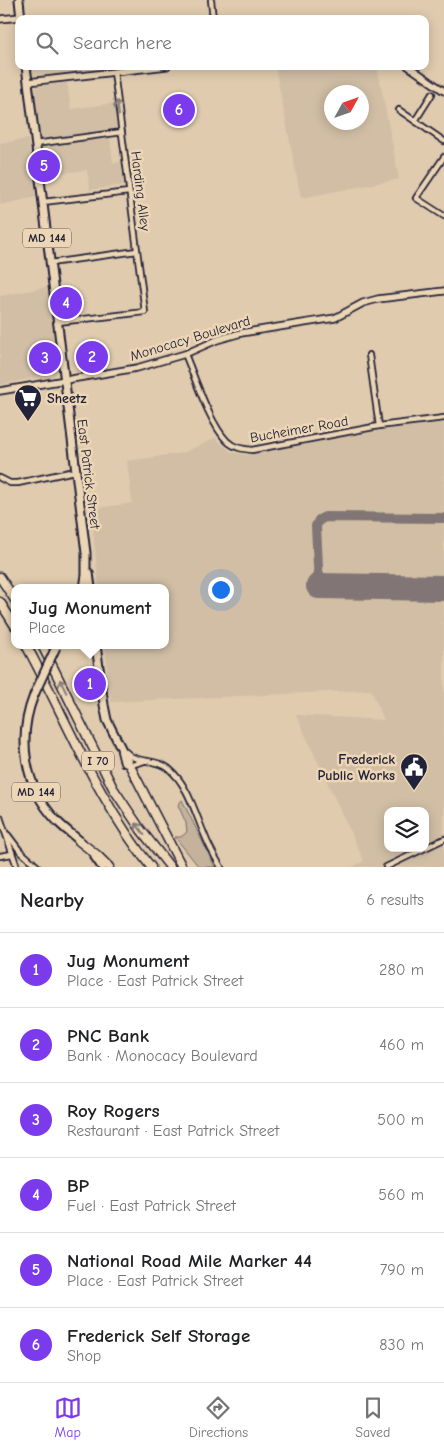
<!DOCTYPE html>
<html lang="en">
<head>
<meta charset="utf-8">
<style>
  body { margin:0; font-family:"Comic Neue",sans-serif; background:#f6f6f6; color:#202124 }
  .controls { position:absolute; right:15px; bottom:15px; display:grid; overflow:hidden; border-radius:10px; box-shadow:0 2px 12px #0003 }
  .controls button { width:45px; height:45px; display:grid; place-items:center; padding:0; border:0; border-bottom:1px solid #e0e0e0; background:#fff; color:#202124; font:25px sans-serif }
  .compass { position:absolute; left:324px; top:85px; width:45px; height:45px; border-radius:50%; background:#fff; box-shadow:0 2px 12px #0003; rotate:50deg }
  .you { position:absolute; left:220px; top:589px; width:18px; height:18px; margin:-12px; border:4px solid #fff; border-radius:50%; background:#1a73e8; box-shadow:0 0 0 8px #1a73e833 }
  .badge { display:grid; place-items:center; width:32px; height:32px; border-radius:50%; background:#7c3aed; color:#fff; font-size:16px; font-weight:700 }
  .pin { position:absolute; translate:-50% -50%; border:2px solid #fff; box-shadow:0 1px 5px #0006 }
  .popup { position:absolute; left:11px; top:584px; width:158px; height:65px; box-sizing:border-box; display:grid; place-content:center; border-radius:10px; background:#fff; filter:drop-shadow(0 1px 4px #0005); font-size:16px; white-space:nowrap; color:#757577 }
  .popup b { font-size:19px; color:#202124 }
  .popup::after { content:''; position:absolute; left:50%; top:100%; margin-left:-10px; border:10px solid transparent; border-top-color:#fff }
  .list { margin:0; padding:0; list-style:none }
  h2 { display:flex; justify-content:space-between; align-items:center; height:65px; margin:0; padding:0 20px; font-size:21px }
  h2 small { font-size:16px; font-weight:400; color:#757577 }
  .list li { display:grid; grid-template-columns:32px 1fr auto; gap:15px; align-items:center; box-sizing:border-box; height:75px; padding:0 20px; border-top:1px solid #e0e0e0 }
  .list b { display:block; font-size:19px; white-space:nowrap }
  .list p { margin:0; font-size:16px; white-space:nowrap; color:#757577 }
  .list em { font-size:16px; font-style:normal; color:#757577 }
  .icon { flex:none; width:28px; height:28px; fill:none; stroke:currentColor; stroke-width:2; stroke-linecap:round; stroke-linejoin:round }
  .map { position:relative; flex:none; width:444px; height:867px; overflow:hidden }
  .search { position:absolute; background:#fff; box-shadow:0 2px 12px #0003; left:15px; right:15px; top:15px; height:55px; display:flex; align-items:center; gap:12px; box-sizing:border-box; padding:0 18px; border-radius:10px; color:#757577; font-size:19px }
  .sheet { height:515px; background:#fff }
  nav { display:flex; justify-content:space-around; align-items:center; box-sizing:border-box; height:70px; border-top:1px solid #e0e0e0; background:#fff; font-size:14px; color:#757577 }
  nav a { display:grid; justify-items:center; gap:2px }
  nav .on { color:#7c3aed }
  .map>svg:first-child { display:block }
</style>
</head>
<body>
<div class="map">
<svg width="444" height="867" viewBox="0 0 444 867">
  <rect width="100%" height="100%" fill="#e0cbae"/>
  <filter id="ink" filterUnits="userSpaceOnUse"><feTurbulence type="fractalNoise" baseFrequency=".02" numOctaves="2"/><feDisplacementMap in="SourceGraphic" scale="10" xChannelSelector="R" yChannelSelector="G"/><feConvolveMatrix kernelMatrix="1 2 1 2 8 2 1 2 1" color-interpolation-filters="sRGB"/></filter>
  <g filter="url(#ink)">
    <g fill="#d1bea5" fill-rule="evenodd">
      <path d="M275,66H377L399,179L301,198ZM362,92V122H332V92Z"/>
      <path d="M67,82L71,109L115,103L119,137L110,138L113,163L121,162L124,185L90,190L87,170L45,175L34,90L37,87Z"/>
      <path d="M28,139L36,197L0,205V143Z"/>
      <path d="M48,287L57,370L56,373L0,385V296Z"/>
      <path d="M444,422V867H352L364,861L296,715L384,720L371,690L111,702L105,645H165V588H99L91,509L132,503L127,461L183,453L215,438L231,452L247,455L390,428ZM388,811H425V848H388Z"/>
    </g>
    <path fill="#c4b29d" stroke="#736a6c" d="M182,800L215,867H199L175,837H181L187,832L186,823L178,805Z"/>
    <g fill="none" stroke-linecap="round" stroke-linejoin="round">
      <path stroke="#817674" stroke-width="10" d="M319,586L316,526L319,520L325,517L444,518"/>
      <path stroke="#817674" stroke-width="26" d="M319,586L444,588"/>
      <g stroke="#22223b" stroke-width="8">
        <g id="street">
          <path d="M211,0L213,19"/>
          <path d="M399,110L444,141"/>
          <path d="M415,121L432,94"/>
          <path d="M35,144L122,132"/>
          <path d="M444,157L416,198L444,216"/>
          <path d="M43,202L129,192"/>
          <path d="M50,263L137,251"/>
          <path d="M58,322L145,312L114,72"/>
          <path d="M185,354C195,378 210,424 227,441C234,448 243,449 252,450L379,426L444,418"/>
          <path d="M369,355L379,426"/>
          <path d="M0,478L10,483H18L75,471"/>
          <path d="M120,751L123,763C130,768 136,763 144,761"/>
          <path d="M126,752C136,764 155,758 168,768C188,784 195,813 205,836C209,847 215,857 221,867"/>
          <path d="M0,817L17,867"/>
          <path d="M8,835L20,851L38,867"/>
          <path d="M0,856L12,854"/>
          <path d="M386,867L444,839"/>
        </g>
      </g>
      <g stroke="#22223b" stroke-width="9">
        <g id="secondary">
          <path d="M0,19L21,17"/>
          <path d="M408,66L444,91"/>
          <path d="M28,82L167,66"/>
          <path d="M0,391L137,368L185,354L217,340L241,333L335,318L363,303L378,299L444,291"/>
        </g>
      </g>
      <g stroke="#22223b" stroke-width="11">
        <g id="primary">
          <path d="M19,0L21,19"/>
          <path d="M26,66L86,553V575L84,588"/>
          <path d="M89,573L91,588"/>
          <path d="M96,645L104,705L107,720L130,766"/>
          <path d="M34,695C17,738 24,786 56,820C64,829 74,835 82,843"/>
          <path d="M95,857L102,867"/>
        </g>
      </g>
      <g stroke="#22223b" stroke-width="11">
        <g id="highway">
          <path d="M0,577L15,600"/>
          <path d="M0,602L15,626"/>
          <path d="M26,645C67,720 97,800 151,867"/>
          <path d="M42,645L113,788L141,830L170,867"/>
          <path d="M130,766L182,867"/>
          <path d="M79,841L97,855L109,867"/>
        </g>
      </g>
      <use href="#street" stroke="#ecd6b5" stroke-width="4.5"/>
      <use href="#secondary" stroke="#ecd6b5" stroke-width="5.5"/>
      <use href="#primary" stroke="#ecd6b5" stroke-width="7"/>
      <use href="#highway" stroke="#ecd6b5" stroke-width="8"/>
      <g stroke="#22223b" stroke-width="11" stroke-linecap="butt">
        <path id="primary-bridge" d="M34,695L56,647"/>
      </g>
      <use href="#primary-bridge" stroke="#ecd6b5" stroke-width="7"/>
    </g>
    <defs><path id="oneway-shaft" d="M-6 0H5M1.5-3L5.5 0L1.5 3" fill="none" stroke-width="1.6" stroke-linecap="round" stroke-linejoin="round" transform="scale(1.25)"/></defs>
    <g stroke="#877c78">
      <use href="#oneway-shaft" transform="translate(118 108) rotate(-97)"/>
      <use href="#oneway-shaft" transform="translate(63 686) rotate(-116)"/>
      <use href="#oneway-shaft" transform="translate(140 829) rotate(-126)"/>
    </g>
  </g>
  <defs>
    <g id="supermarket-pin" transform="scale(1.4375)"><path d="M0 17L-7.5 6A9.5 9.5 0 1 1 7.5 6Z" fill="#22223b" stroke="#ecd6b5"/><path d="M-6-5.5h2.5l.6 2H6L4.5 2H-2.5L-4.4-4H-6ZM-1.5 3.2a1.3 1.3 0 1 0 .1 0ZM3 3.2a1.3 1.3 0 1 0 .1 0Z" fill="#fff"/></g>
    <g id="civic-pin" transform="scale(1.4375)"><path d="M0 17L-7.5 6A9.5 9.5 0 1 1 7.5 6Z" fill="#22223b" stroke="#ecd6b5"/><path d="M-.6-6.5H3V-4.5H.6V-3L4-1V1h2V6H-6V1h2V-1L-.6-3ZM-1.2 2.5V6h2.4V2.5Z" fill="#fff"/></g>
  </defs>
  <g fill-rule="evenodd">
    <use href="#supermarket-pin" x="28" y="398"/>
    <use href="#civic-pin" x="414" y="767"/>
  </g>
  <g text-anchor="middle" stroke-width="5" stroke-linejoin="round" paint-order="stroke">
    <g fill="#ecd6b5" stroke="#5f5860" stroke-width="1">
      <rect x="23" y="228.5" width="48" height="19" rx="4"/>
      <rect x="82" y="751.5" width="32" height="19" rx="4"/>
      <rect x="12" y="782.5" width="48" height="19" rx="4"/>
    </g>
    <g font-size="12" font-weight="bold" fill="#22223b">
      <text x="47" y="242">MD 144</text>
      <text x="98" y="765">I 70</text>
      <text x="36" y="796">MD 144</text>
    </g>
    <g font-size="14" fill="#22223b" stroke="#ecd6b5">
      <text transform="translate(141 191) rotate(83)" y="5">Harding Alley</text>
      <text transform="translate(190 338) rotate(-17)" y="5">Monocacy Boulevard</text>
      <text transform="translate(299 429) rotate(-10)" y="5">Bucheimer Road</text>
      <text transform="translate(89 474) rotate(83)" y="5">East Patrick Street</text>
    </g>
    <g font-size="14" font-weight="bold" fill="#22223b" stroke="#ecd6b5" text-anchor="start">
      <text x="47" y="403">Sheetz</text>
      <text x="395" y="764" text-anchor="end">Frederick<tspan x="395" dy="16">Public Works</tspan></text>
    </g>
  </g>
</svg>
<div class="controls">
<button><svg class="icon" aria-label="layers" viewBox="0 0 24 24"><path d="M12 4l9 5-9 5-9-5zM3 14l9 5 9-5"/></svg></button>
</div>
<svg class="compass" viewBox="-18 -18 36 36"><path d="M0-13l5 13h-10z" fill="#e53935"/><path d="M0 13l5-13h-10z" fill="#757577"/></svg>
<div class="you"></div>
<div class="pin badge" style="left:90px;top:684px">1</div>
<div class="popup"><b>Jug Monument</b>Place</div>
<div class="pin badge" style="left:92px;top:357px">2</div>
<div class="pin badge" style="left:45px;top:358px">3</div>
<div class="pin badge" style="left:66px;top:303px">4</div>
<div class="pin badge" style="left:44px;top:166px">5</div>
<div class="pin badge" style="left:179px;top:110px">6</div>
<div class="search"><svg class="icon" aria-label="search" viewBox="0 0 24 24"><circle cx="10" cy="10" r="6"/><path d="M15 15l6 6"/></svg>Search here</div>
</div>
<section class="sheet">
<h2>Nearby<small>6 results</small></h2>
<ul class="list">
<li><span class="badge">1</span><div><b>Jug Monument</b><p>Place · East Patrick Street</p></div><em>280 m</em></li>
<li><span class="badge">2</span><div><b>PNC Bank</b><p>Bank · Monocacy Boulevard</p></div><em>460 m</em></li>
<li><span class="badge">3</span><div><b>Roy Rogers</b><p>Restaurant · East Patrick Street</p></div><em>500 m</em></li>
<li><span class="badge">4</span><div><b>BP</b><p>Fuel · East Patrick Street</p></div><em>560 m</em></li>
<li><span class="badge">5</span><div><b>National Road Mile Marker 44</b><p>Place · East Patrick Street</p></div><em>790 m</em></li>
<li><span class="badge">6</span><div><b>Frederick Self Storage</b><p>Shop</p></div><em>830 m</em></li>
</ul>
</section>
<nav>
<a class="on"><svg class="icon" aria-label="map" viewBox="0 0 24 24"><path d="M3 6l6-2 6 2 6-2v14l-6 2-6-2-6 2zM9 4v14M15 6v14"/></svg>Map</a>
<a><svg class="icon" aria-label="directions" viewBox="0 0 24 24"><path d="M12 3l9 9-9 9-9-9zM9 14v-3h6M13 9l2 2-2 2"/></svg>Directions</a>
<a><svg class="icon" aria-label="saved" viewBox="0 0 24 24"><path d="M7 4h10v16l-5-4-5 4z"/></svg>Saved</a>
</nav>
</body>
</html>
